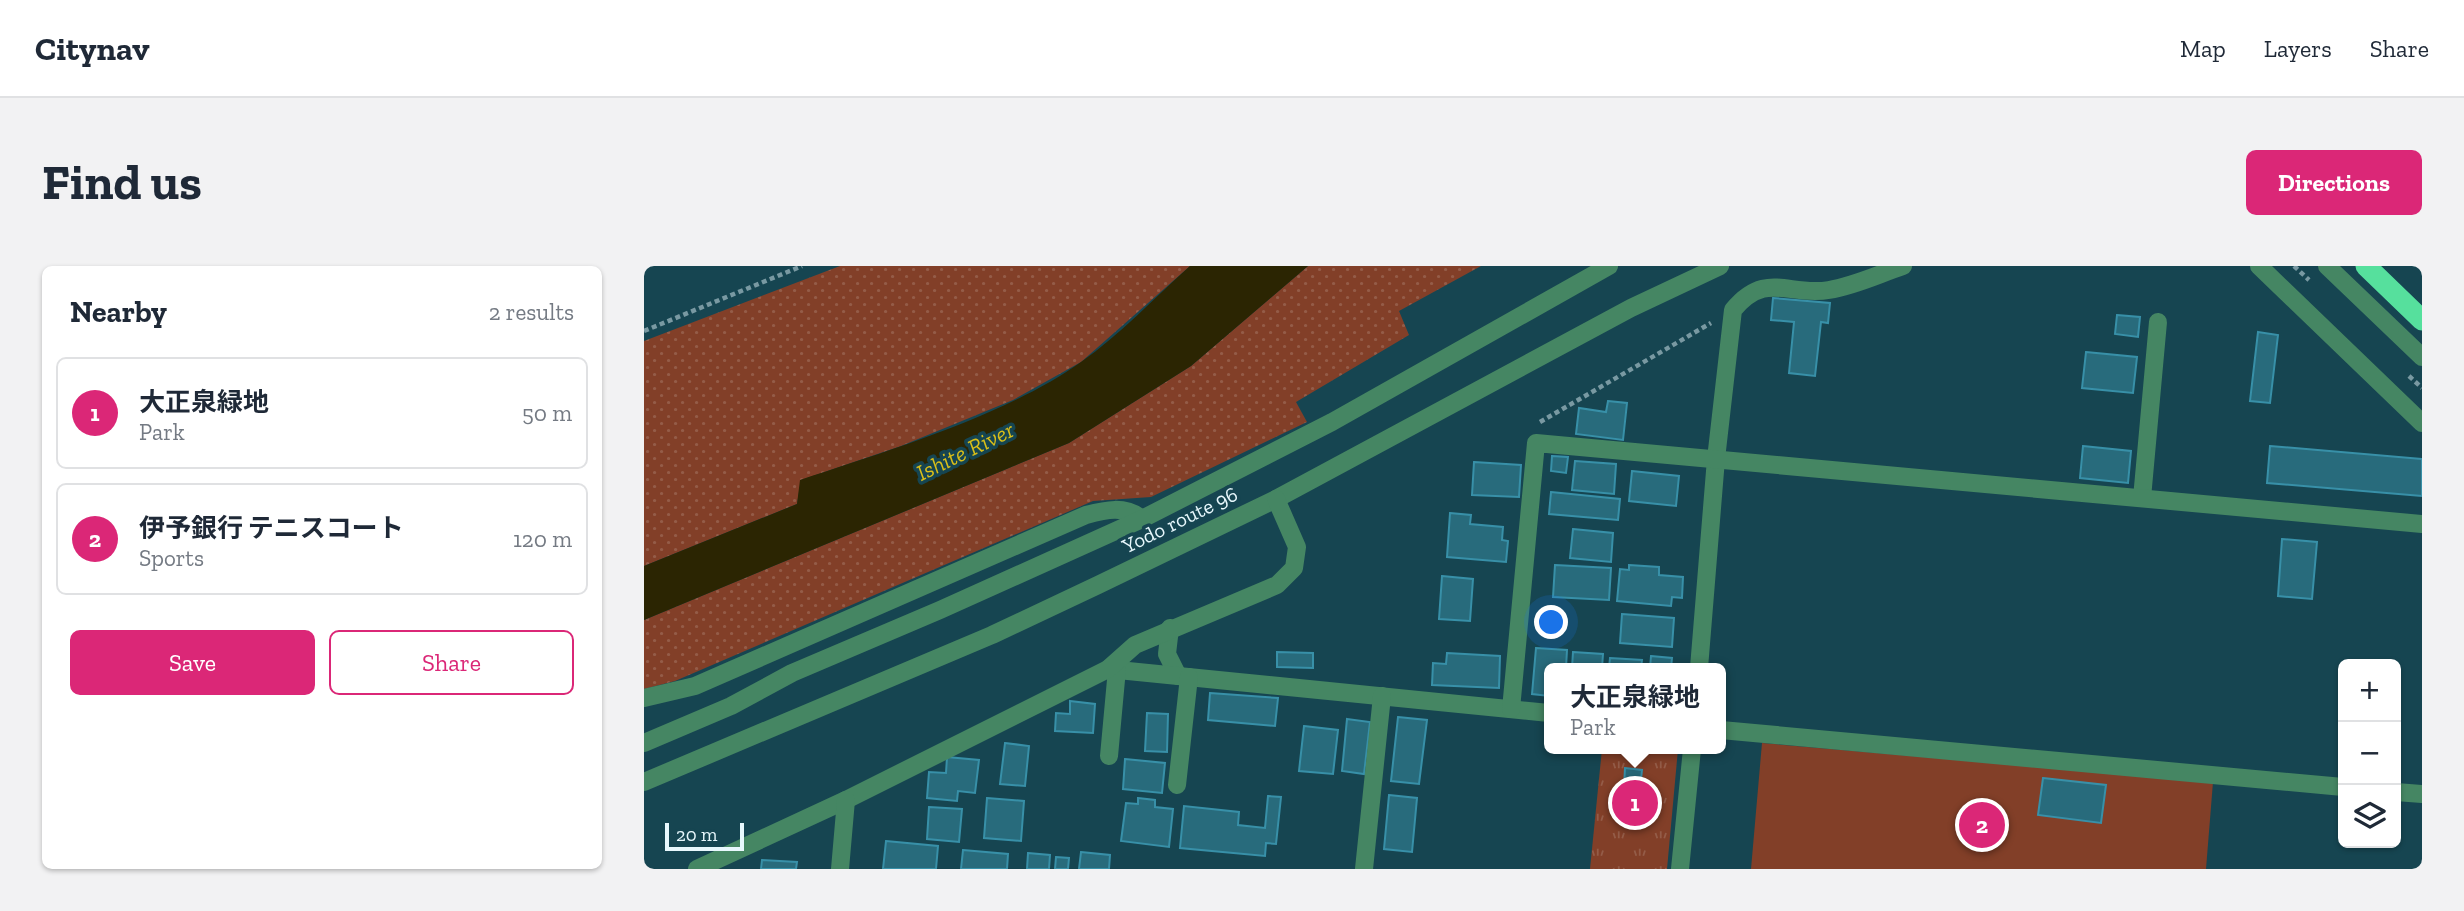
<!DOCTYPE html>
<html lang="en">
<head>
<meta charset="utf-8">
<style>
  body { margin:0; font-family:"Zilla Slab","Noto Sans JP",serif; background:#f2f2f3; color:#1f2937 }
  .controls { position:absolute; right:21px; bottom:21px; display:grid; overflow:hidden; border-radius:10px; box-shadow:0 2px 5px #0004 }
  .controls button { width:63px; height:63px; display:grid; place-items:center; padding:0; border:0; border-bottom:2px solid #e0e1e3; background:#fff; color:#1f2937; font:35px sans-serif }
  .scale { position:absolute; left:21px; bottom:18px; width:79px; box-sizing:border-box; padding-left:7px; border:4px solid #e8f8fd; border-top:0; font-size:19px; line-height:24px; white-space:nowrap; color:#e8f8fd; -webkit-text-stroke:5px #164551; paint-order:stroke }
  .you { position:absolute; left:908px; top:357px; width:24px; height:24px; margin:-18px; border:5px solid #fff; border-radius:50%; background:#1a73e8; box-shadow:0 0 0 10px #1a73e833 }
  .badge { display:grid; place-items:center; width:46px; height:46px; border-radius:50%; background:#db2777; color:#fff; font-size:23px; font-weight:700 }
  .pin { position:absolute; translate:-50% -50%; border:4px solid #fff; box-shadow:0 2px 7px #0006 }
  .popup { position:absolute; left:900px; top:397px; width:182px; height:91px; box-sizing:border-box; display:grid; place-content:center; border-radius:10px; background:#fff; filter:drop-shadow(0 2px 5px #0005); font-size:23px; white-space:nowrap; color:#747a83 }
  .popup b { font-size:26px; color:#1f2937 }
  .popup::after { content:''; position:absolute; left:50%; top:100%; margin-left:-14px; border:14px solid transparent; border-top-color:#fff }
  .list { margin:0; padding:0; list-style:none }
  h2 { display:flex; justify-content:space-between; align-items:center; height:91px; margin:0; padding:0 28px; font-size:30px }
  h2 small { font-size:23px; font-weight:400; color:#747a83 }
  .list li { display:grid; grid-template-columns:46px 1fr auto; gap:21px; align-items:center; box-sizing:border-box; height:112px; margin:0 14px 14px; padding:0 14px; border:2px solid #e0e1e3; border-radius:10px }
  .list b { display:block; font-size:26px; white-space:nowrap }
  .list p { margin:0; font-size:23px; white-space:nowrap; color:#747a83 }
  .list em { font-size:23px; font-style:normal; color:#747a83 }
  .actions { display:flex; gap:14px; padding:21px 28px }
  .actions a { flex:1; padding:16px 0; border:2px solid #db2777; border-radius:10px; text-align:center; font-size:24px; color:#db2777 }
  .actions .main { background:#db2777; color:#fff }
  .icon { flex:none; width:38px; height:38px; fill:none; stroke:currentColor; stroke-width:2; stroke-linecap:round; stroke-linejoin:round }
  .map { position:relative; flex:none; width:1778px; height:603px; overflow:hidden; border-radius:10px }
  header { display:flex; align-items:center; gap:42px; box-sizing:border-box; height:98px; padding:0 35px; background:#fff; border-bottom:2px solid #e0e1e3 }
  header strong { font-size:33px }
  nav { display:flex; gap:38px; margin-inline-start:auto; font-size:24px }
  .intro { display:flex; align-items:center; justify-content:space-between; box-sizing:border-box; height:168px; padding:0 42px }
  h1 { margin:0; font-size:49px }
  .button { padding:18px 32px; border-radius:10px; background:#db2777; color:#fff; font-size:24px; font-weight:700 }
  main { display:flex; gap:42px; padding:0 42px }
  aside { flex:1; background:#fff; border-radius:10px; box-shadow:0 2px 5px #0004 }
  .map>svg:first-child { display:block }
</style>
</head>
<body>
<header>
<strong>Citynav</strong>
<nav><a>Map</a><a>Layers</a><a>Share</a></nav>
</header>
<div class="intro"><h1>Find us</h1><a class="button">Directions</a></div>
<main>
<aside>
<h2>Nearby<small>2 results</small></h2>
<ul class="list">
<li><span class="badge">1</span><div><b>大正泉緑地</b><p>Park</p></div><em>50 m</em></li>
<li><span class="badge">2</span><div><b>伊予銀行 テニスコート</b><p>Sports</p></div><em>120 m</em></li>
</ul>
<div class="actions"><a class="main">Save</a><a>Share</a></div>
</aside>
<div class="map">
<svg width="1778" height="603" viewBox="0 0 1778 603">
  <defs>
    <pattern id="grass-dots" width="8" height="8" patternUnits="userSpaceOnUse" patternTransform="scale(1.75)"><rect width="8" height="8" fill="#823f28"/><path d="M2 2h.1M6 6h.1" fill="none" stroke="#945c48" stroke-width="1.8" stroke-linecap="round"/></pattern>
    <pattern id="park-tufts" width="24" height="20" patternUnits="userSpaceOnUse" patternTransform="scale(1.75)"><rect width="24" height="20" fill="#823f28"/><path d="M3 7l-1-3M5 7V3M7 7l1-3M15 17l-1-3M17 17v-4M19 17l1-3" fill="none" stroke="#945c48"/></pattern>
  </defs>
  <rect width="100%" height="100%" fill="#164551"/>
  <g fill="url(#grass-dots)">
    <path d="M196,0H546L437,96L369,134L257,180L157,214L153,238L0,300V75Z"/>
    <path d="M664,0H837L755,45L765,69L652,136L663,156L507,231L449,235L31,415L0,423V354L425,177L547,100Z"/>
  </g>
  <path fill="url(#park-tufts)" d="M958,483H1034L1023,603H946Z"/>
  <path fill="#823f28" d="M1118,477L1569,516L1562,603H1107Z"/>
  <path fill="#2b2502" d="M546,0H664L547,100L425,177L0,354V300L153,238L156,214C243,185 363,149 437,96C476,69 510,32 546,0Z"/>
  <g fill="#286b7c" stroke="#3890a8" stroke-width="2">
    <path d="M1129,32L1186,37L1184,57L1177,56L1171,110L1145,107L1150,56L1127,54Z"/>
    <path d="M1473,49L1496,51L1494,71L1471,68Z"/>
    <path d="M1614,66L1634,69L1626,137L1606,135Z"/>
    <path d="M1442,86L1493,91L1489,127L1438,122Z"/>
    <path d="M964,135L983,137L979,174L932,168L935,142L962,146Z"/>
    <path d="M1439,180L1487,185L1484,217L1436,212Z"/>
    <path d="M1626,180L1778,193V230L1623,217Z"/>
    <path d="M908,190L924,191L922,207L907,205Z"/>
    <path d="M931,195L972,198L970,228L928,224Z"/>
    <path d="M830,196L877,199L875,231L828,229Z"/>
    <path d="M988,205L1035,210L1032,240L985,235Z"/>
    <path d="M907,226L976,233L974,254L905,248Z"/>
    <path d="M806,247L827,249L826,258L859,261L858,274L864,275L862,296L803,291Z"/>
    <path d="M929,263L969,267L967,296L926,292Z"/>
    <path d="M1638,273L1673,276L1668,333L1634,330Z"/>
    <path d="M911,299L967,302L965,334L909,331Z"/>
    <path d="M985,299L1015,301V309L1039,311L1038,332L1028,331L1027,340L973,335L976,303L985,304Z"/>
    <path d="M798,310L829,313L826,355L795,353Z"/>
    <path d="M978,348L1030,352L1028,381L976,377Z"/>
    <path d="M892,382L923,384L922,402H905V430L888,428Z"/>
    <path d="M633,386L669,387V402L633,401Z"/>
    <path d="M929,386L959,388L958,402H928Z"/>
    <path d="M803,387L856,390L855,422L788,419L789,397L802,398Z"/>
    <path d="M1007,390L1028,392L1027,402H1006Z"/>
    <path d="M966,392L998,394L997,402H965Z"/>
    <path d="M566,427L634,432L631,460L564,454Z"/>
    <path d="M426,435L451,438L449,467L411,465L412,447L426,448Z"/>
    <path d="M503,447L524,448L523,486L501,485Z"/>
    <path d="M754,451L783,454L775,518L747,515Z"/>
    <path d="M703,453L726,456L720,508L698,505Z"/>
    <path d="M660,460L694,464L689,508L655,505Z"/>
    <path d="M361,477L385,480L381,520L356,518Z"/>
    <path d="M303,491L335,494L331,527L314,525L313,535L283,532L285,506L302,507Z"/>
    <path d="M481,493L521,497L518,527L479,523Z"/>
    <path d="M981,502L998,504L996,523L980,521Z"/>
    <path d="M1399,512L1462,519L1457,557L1394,549Z"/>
    <path d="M745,529L773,532L768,586L740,583Z"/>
    <path d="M624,530L637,531L632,578L622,577L621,590L536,582L540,540L595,546L594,559L621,562Z"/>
    <path d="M343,532L380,535L377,575L340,572Z"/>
    <path d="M494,532L511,534V541L529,543L525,581L477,575L482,537L494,538Z"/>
    <path d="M285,541L318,543L315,576L283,573Z"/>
    <path d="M242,575L294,580L292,603H239Z"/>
    <path d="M319,584L364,588L363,603H317Z"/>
    <path d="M437,586L466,589L465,603H435Z"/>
    <path d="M384,587L406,589L405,603H383Z"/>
    <path d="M412,591L425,592L424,603H411Z"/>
    <path d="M118,594L153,596L152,603H117Z"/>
  </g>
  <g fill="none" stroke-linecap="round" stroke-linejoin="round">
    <g stroke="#7999a2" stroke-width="4.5" stroke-dasharray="5 3.5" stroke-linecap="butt">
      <path d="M1650,0L1665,14"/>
      <path d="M0,65L158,0"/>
      <path d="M1765,110L1778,122"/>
      <path d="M896,156L1067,57"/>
    </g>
    <g stroke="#458663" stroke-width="18">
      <path d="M1615,0L1778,157"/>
      <path d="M1683,0L1778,91"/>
      <path d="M1498,232L1514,56"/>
      <path d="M526,362L523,388L534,410"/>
      <path d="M1055,402L1072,193L1089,44C1122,4 1144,31 1185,24C1210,20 1235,8 1259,0"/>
      <path d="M464,403L905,447"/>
      <path d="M0,432L51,420L442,249C461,244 481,239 498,253"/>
      <path d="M867,443L892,177L1778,258"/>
      <path d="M1077,464L1699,521"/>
      <path d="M0,477L87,440L148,407L296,344L498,253L688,156L965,0"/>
      <path d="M465,490L473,403"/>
      <path d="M0,516L348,369L454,319L632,233L987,42L1076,0"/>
      <path d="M533,519L545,411"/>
      <path d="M1752,526L1778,528"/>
      <path d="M53,603L202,534L464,403L491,379L633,319L650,302L653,281L632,233"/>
      <path d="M196,603L202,534"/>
      <path d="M720,603L738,430"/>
      <path d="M1036,603L1048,483"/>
    </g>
    <path stroke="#56e09d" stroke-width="21" d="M1722,0L1778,54"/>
  </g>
  <g text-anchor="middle" stroke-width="7" stroke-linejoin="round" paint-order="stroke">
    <g font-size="21" fill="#e8f8fd" stroke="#164551">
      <text transform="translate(536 254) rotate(-26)" y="7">Yodo route 96</text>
    </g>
    <g font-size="23" font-style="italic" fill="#d9be19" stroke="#164551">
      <text transform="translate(321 185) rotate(-26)" y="8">Ishite River</text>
    </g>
  </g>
</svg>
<div class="controls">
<button>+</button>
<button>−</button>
<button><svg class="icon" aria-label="layers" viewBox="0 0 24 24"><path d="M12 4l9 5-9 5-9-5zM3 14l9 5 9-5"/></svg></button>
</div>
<div class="scale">20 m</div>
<div class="you"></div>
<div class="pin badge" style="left:991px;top:537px">1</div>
<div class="popup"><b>大正泉緑地</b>Park</div>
<div class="pin badge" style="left:1338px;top:559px">2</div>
</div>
</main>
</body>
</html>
